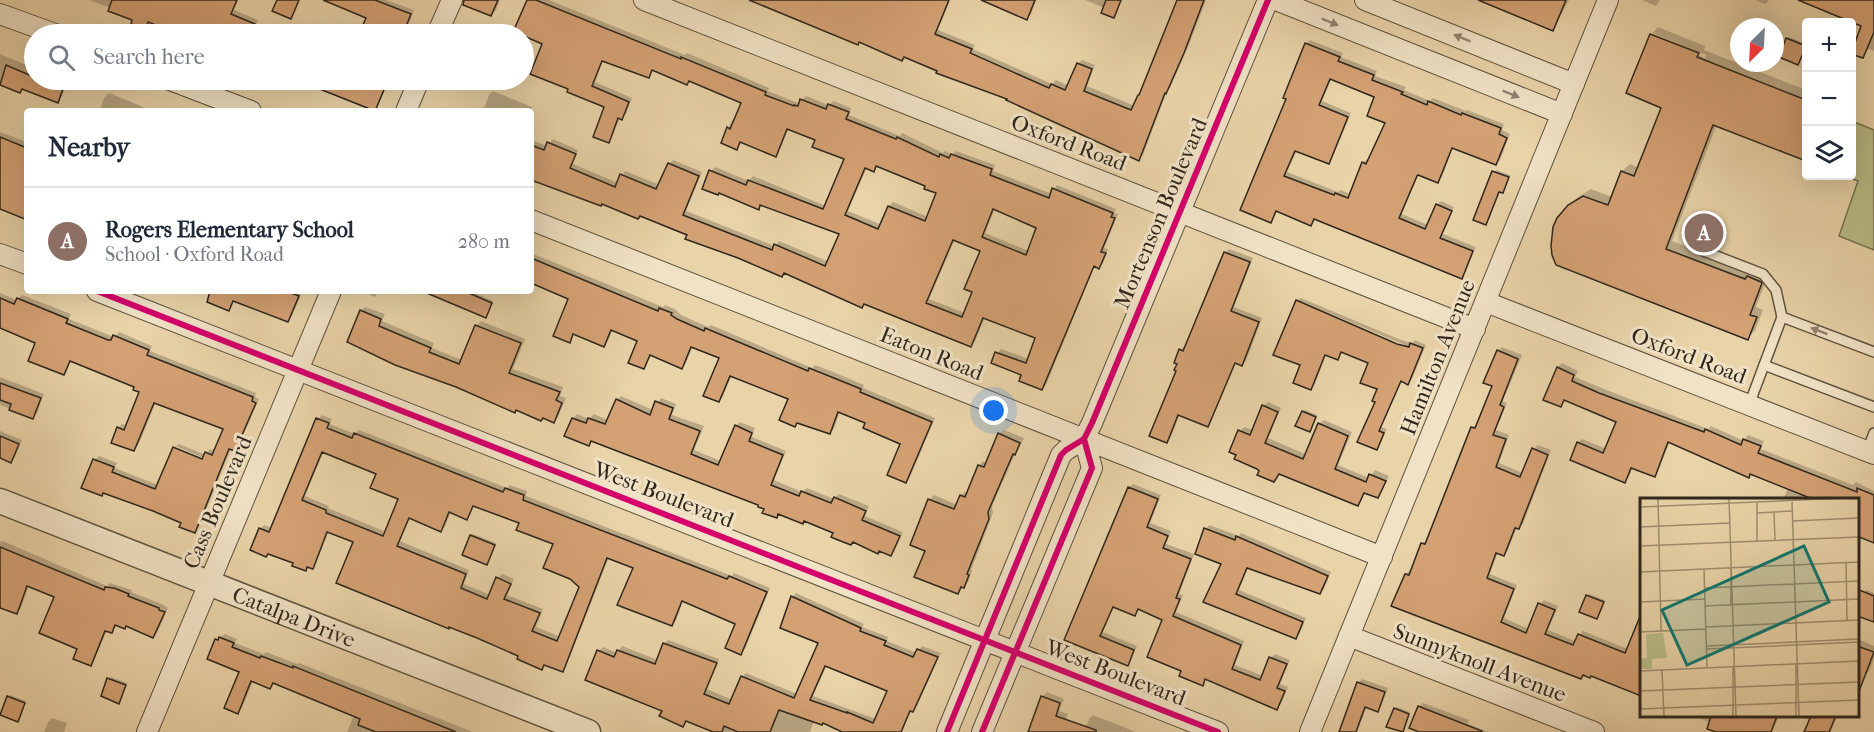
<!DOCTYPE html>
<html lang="en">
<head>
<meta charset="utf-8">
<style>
  body { margin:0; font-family:"IM FELL French Canon",serif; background:#f6f6f7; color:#1f2937 }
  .controls { position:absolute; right:18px; top:18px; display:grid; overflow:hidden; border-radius:6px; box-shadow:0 6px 24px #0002 }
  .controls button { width:54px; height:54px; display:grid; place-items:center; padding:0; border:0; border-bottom:2px solid #e0e1e3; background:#fff; color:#1f2937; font:30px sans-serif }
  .compass { position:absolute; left:1730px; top:18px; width:54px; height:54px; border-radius:50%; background:#fff; box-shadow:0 6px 24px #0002; rotate:204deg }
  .you { position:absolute; left:994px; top:411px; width:21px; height:21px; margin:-15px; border:4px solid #fff; border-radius:50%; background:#1a73e8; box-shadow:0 0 0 9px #1a73e833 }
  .badge { display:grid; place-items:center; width:39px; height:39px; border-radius:50%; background:#8f2418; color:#fff; font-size:20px; font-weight:700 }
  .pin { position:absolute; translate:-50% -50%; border:3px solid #fff; box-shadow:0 2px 6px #0006 }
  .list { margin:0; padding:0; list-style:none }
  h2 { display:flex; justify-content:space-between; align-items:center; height:78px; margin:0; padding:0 24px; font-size:26px }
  h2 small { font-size:20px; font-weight:400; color:#747a83 }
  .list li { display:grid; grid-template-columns:39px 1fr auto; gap:18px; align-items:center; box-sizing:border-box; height:108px; padding:0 24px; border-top:2px solid #e0e1e3 }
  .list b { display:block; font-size:22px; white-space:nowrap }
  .list p { margin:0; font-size:20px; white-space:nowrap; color:#747a83 }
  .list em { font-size:20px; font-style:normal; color:#747a83 }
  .icon { flex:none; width:33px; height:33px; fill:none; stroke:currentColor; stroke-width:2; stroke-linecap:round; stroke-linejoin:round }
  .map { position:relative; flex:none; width:1874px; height:732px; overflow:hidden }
  .search { position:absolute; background:#fff; box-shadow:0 6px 24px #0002; left:24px; top:24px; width:510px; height:66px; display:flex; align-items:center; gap:15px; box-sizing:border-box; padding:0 21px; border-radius:33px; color:#747a83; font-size:22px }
  .panel { position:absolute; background:#fff; box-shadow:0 6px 24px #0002; left:24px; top:108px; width:510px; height:186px; border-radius:6px }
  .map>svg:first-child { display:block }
</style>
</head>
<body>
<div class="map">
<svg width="1874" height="732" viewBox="0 0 1874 732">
  <rect width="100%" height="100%" fill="#e9d3a8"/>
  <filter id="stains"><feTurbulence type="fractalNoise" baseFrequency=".00333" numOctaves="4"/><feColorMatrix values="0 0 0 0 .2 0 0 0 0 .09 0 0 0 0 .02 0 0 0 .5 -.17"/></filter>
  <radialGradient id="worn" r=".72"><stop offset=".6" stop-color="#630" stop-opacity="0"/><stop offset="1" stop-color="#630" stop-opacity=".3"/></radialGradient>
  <path fill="#b9bc86" stroke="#747251" stroke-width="1.5" d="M1852,121L1874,130V250L1839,236L1858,181L1845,176H1852Z"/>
  <g fill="#0003" fill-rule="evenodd">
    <path d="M89,0H238L234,10L258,20L254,30L264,34H183L150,22L145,28L134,20L111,8Z"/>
    <path d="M326,0H386L414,10L405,34H361L368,17Z"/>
    <path d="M475,0H500L496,10L491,15Z"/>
    <path d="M529,0H549L685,55L687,53L713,64L769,88L768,91L798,103L806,96L829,105L834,101L851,108L849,115L900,136L902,133L943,153L945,151L953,155L956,151L995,165L993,171L1052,194L1057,185L1116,209L1114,213L1118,214L1104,248L1108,249L1103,263L1099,267L1095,265L1046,385L1042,389L1023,374L993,362L997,353L1001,349L1029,359L1037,337L985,317L975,341L971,345L786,272L782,276L641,215L531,178V140L547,146L553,139L578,150L573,164L618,183L625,171L660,185L669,164L673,160L702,172L686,211L775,246L779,241L829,262L841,233L762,204L758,208L711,171L715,167L749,181L753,176L826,206L846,159L817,139L789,128L779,151L775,155L742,141L737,148L728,128L743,103L690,80L687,83L654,69L648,77L603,60L595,82L632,98L626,114L620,118L612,137L608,141L606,106L570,88L544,44L515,31ZM878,166L927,186L938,193L928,217L893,202L889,206L882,225L848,211L867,167L874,170ZM995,208L1038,227L1029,251L985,233ZM955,239L982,251L974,291L965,313L929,299Z"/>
    <path d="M753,0H950L938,30L975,45L973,49L1052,84L1056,80L1069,86L1078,64L1082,60L1095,65L1087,86L1135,106L1179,0H1206L1188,47L1170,88L1167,91L1143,155L1138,159L939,70Z"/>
    <path d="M981,0H1036L1031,14L1027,18Z"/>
    <path d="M1085,0H1122L1117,12L1113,16L1105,8Z"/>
    <path d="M1481,0H1569L1553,30Z"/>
    <path d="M1642,0H1660L1656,6Z"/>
    <path d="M1755,0H1769L1765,4Z"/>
    <path d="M1798,0H1874V51L1868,49L1862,57L1863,26Z"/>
    <path d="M1658,27L1705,46L1704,50L1806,90V155L1803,158L1717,124L1672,241L1753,272L1768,275L1756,307L1763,310L1755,331L1747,338L1569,206L1577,198L1591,189L1612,197L1622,171L1630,164L1639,168L1663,107L1651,35ZM1652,33L1706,55L1705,58L1652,36Z"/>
    <path d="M1789,37L1806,44L1799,61L1787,39Z"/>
    <path d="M1310,40L1343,53L1341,57L1377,71L1375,76L1406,87L1404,90L1430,101L1433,98L1466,111L1467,110L1504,124L1502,130L1510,134L1500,160L1496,164L1453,147L1442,177L1438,181L1419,173L1402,214L1428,225L1437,205L1441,201L1454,207L1443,234L1476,247L1465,273L1461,277L1315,218L1310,224L1277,210L1271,221L1288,98L1306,44ZM1332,78L1376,96L1387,122L1370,160L1367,159L1363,163L1351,194L1340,190L1338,192L1287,172L1297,150L1328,162L1332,158L1351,113L1322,101Z"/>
    <path d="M0,54L34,68V80H68L62,96L58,101L23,88L20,91L0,83Z"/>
    <path d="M302,80H382L388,82L378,106L375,109L307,83H300Z"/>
    <path d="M493,91L532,107L530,111H483L489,95Z"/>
    <path d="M109,93L153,111H99L104,98Z"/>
    <path d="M0,132L27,142V219L5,210L3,211L0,210Z"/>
    <path d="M1496,170L1510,175L1504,190L1494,172Z"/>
    <path d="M1229,249L1253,258L1234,307L1262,318L1246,361L1242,365L1236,362L1211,421L1207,425L1180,414L1171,437L1167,441L1180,350L1185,346L1187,347L1225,253Z"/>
    <path d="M531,253L663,307L665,305L675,309L681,315L708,327L711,325L812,368L815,365L838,374L864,385L863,388L935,418L910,477L906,481L902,443L867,422L840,411L834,429L830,433L799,421L795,425L790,398L732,375L723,396L719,400L721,357L693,346L686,363L682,367L652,354L644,367L639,340L613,329L608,341L604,345L575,333L569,341L570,298L531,278Z"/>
    <path d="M213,291H298L302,292L292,316L288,320L235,300L229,309Z"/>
    <path d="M362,291H379L375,297Z"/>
    <path d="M421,291H471L493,301L486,317Z"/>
    <path d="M0,293L17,300L22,295L71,314L69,319L114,337L119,332L152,346L150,351L256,393L255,397L259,399L239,445L235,449L231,448L199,527L194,531L95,460L99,456L117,463L115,468L158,485L209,463L210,461L176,446L179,444L206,455L210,449L215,451L225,428L156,402L138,446L133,450L118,428L122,424L128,426L141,391L136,386L71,360L63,373L37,342L0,327Z"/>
    <path d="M1301,298L1401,340L1412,343L1415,340L1426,345L1412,379L1408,383L1402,380L1381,427L1387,429L1380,445L1376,449L1359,441L1377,401L1374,400L1379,389L1362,382L1370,362L1342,351L1337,358L1326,354L1315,384L1311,388L1295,382L1302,365L1275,355L1297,302L1404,348L1405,345L1298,300Z"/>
    <path d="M365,307L385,314L382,321L434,343L432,348L462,360L476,326L481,321L525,339L513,369L563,387L560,396L566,398L558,417L553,421L396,363L361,311Z"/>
    <path d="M1502,347L1522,355L1503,401L1507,403L1496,430L1509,435L1499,463L1523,473L1534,449L1538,445L1551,450L1523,524L1517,527L1508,550L1504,554L1498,552L1490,574L1517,585L1504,618L1529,629L1540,604L1544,600L1558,606L1548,630L1575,641L1583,631L1628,649L1637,627L1642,623V697L1636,695L1637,692L1592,674H1584L1581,678L1406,574L1410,570L1412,571L1423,544L1428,540L1473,427L1478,424L1494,386L1498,351Z"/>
    <path d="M1562,363L1578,371L1575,377L1604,389L1708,429L1711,426L1744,441L1748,435L1764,441L1761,449L1853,485L1856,482L1874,491V541L1862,536L1858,547V500H1783L1788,488L1751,473L1748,476L1670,441L1658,471L1654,476L1633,467L1629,477L1625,481L1578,443L1582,439L1607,449L1618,421L1566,399L1561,405L1545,399L1558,367Z"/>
    <path d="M0,377L44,394L37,413L33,417L0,405Z"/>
    <path d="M621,396L653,410L661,398L676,404L672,415L704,426L694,450L721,461L736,426L740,422L755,428L752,437L786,451L774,480L802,492L807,488L834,499L839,494L869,506L865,516L903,532L895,550L891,555L805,520L780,513L776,517L760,504L593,440L589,444L573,419L577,414L589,419L594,414L608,420L617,400Z"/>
    <path d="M1268,402L1281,408L1268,438L1307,455L1319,424L1324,420L1352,432L1338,465L1369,478L1375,470L1389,476L1382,492L1378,497L1365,492L1358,505L1280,473L1261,470L1240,431L1244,427L1253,430L1263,406Z"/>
    <path d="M1305,410L1317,415L1311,429L1303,411Z"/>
    <path d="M322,415L332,419L330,424L355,434L359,430L507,488L510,485L527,491L526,496L732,576L734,573L770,588L745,649L741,653L737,623L683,600L676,621L672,625L635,567L609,557L566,666L562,670L546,664L542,668L520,655L355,541L329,531L316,563L312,568L295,562L260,529L264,525L273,528L318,419ZM324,451L378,473L399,498L386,532L328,508L329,506L305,496ZM474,505L521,522L555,543L581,587L561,637L536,627L543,609L507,595L514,579L502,574L498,578L490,595L464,584L469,570L400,541L410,517L441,530L445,526L451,512L466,518Z"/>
    <path d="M1004,430L1024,438L1019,449L1015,454L992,506L993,513L971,570L972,571L968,582L958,593L926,551L929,500L934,495L957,505L961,496L965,492L968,493L979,466L983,461L987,463L999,434Z"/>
    <path d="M0,431L22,440L15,457L11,461L0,457Z"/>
    <path d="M1133,484L1161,495L1150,523L1171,531L1166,544L1194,554L1179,594L1183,595L1176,612L1244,641L1235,665L1263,676L1271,658L1275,654L1290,660L1280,684L1288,687L1281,704L1276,708L1207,678L1202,684L1183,670L1164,619L1140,608L1135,614L1114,606L1103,632L1137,646L1131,660L1127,664L1066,639L1129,488Z"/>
    <path d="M1209,525L1239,536L1241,533L1331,572L1324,589L1320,593L1248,567L1239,590L1306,618L1300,633L1296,637L1205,601L1223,563L1206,529Z"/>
    <path d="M473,534L496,543L488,561L471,536Z"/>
    <path d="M3,541L107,586L110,583L132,590L131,592L162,604L168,608L157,633L153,637L127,625L125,627L117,624L112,632L107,630L94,660L90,665L79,649L56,596L29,585L21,608L17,612L0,606V542Z"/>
    <path d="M1866,590L1874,593V621L1864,592Z"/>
    <path d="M796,593L864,624L862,627L888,637L887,641L917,653L922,646L941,653L917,706L911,710L902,732H846L823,722L814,721L810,732H718L687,721L683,725L664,710L599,651L603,647L617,653L622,646L658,660L664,644L668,640L719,659L707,689L732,700L742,677L746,673L797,694L820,643L793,597ZM827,665L889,691L876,719L813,696Z"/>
    <path d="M1589,594L1605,600L1597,617L1587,596Z"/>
    <path d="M225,634L237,639L235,643L264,654L266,652L297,664L299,663L473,732H347L354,715L275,682L270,687L253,681L242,708L237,712L241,671L217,640Z"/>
    <path d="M1858,639L1874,646V659L1869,671L1858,684Z"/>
    <path d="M111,677L127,683L119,702L109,679Z"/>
    <path d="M1362,679L1388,688L1381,706L1377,710L1367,706L1357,732H1340L1358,683Z"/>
    <path d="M1047,692L1064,699L1059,711L1068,714L1061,732H1027L1033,723L1042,697Z"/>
    <path d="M10,695L26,701L19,719L8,697Z"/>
    <path d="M1423,703L1469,720L1468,724L1488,732H1424L1419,707Z"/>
    <path d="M1397,707L1410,712L1404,730L1395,709Z"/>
    <path d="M1093,715L1136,732H1084L1089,719Z"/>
    <path d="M1692,716H1779L1772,732H1721L1710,722Z"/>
    <path d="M1797,716H1835L1834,717L1836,718L1831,732H1806L1810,720Z"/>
    <path d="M52,718L67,723L64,732H44L48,722Z"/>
  </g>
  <g fill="#d4a174" stroke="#2f271c" stroke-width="1.5" fill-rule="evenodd">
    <path d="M112,0H237L231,14L255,24L251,34H179L148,22L146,30L131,24L132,20L108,11Z"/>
    <path d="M277,0H299L291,19L272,11Z"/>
    <path d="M323,0H375L411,14L403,34H359L366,18Z"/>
    <path d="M464,0H498L491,16L463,5Z"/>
    <path d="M527,0H536L681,59V57L766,92L765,95L794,106V105L798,106L800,99L826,109L828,104L849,112L846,119L896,139L897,137L939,157L940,154L949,158L951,154L992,169L990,175L1049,198L1052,188L1113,213L1111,217L1115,218L1101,252L1106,253L1099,269L1094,266L1042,390L1019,381L1021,375L991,363L995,352L1026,363L1035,338L983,318L971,347L864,304L862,308L784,273L782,277L738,258L685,239L687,235L640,216L638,219L602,204L601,206L531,180V145L544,150L547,142L576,154L570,168L615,187L620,174L656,189L668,163L699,176L683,215L772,250L774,244L825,266L839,234L760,205L759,210L719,193L718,195L702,189L709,170L746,185L748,180L823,209L844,159L812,147L815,140L787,129L776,157L740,142L737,150L721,143L727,127L730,129L741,103L689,81L687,85L652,70L649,78L602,61L592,86L629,102L622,120L618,118L609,143L593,137L604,107L567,92L568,89L530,74L542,44L524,36V34L513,32ZM876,166L925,186L924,189L936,193L925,221L888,206L878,229L845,215L865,168L874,172ZM993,209L1036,228L1026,255L982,237ZM953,240L980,251L964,289L972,292L962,317L926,303Z"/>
    <path d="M749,0H949L935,34L972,49L970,53L1049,88L1051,84L1065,90L1077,63L1092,69L1084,91L1131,110L1138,95H1139L1177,0H1204L1184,53L1166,94L1165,93L1139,161L1006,100L1007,99L936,73L937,71L904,57L902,61L859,42L858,45Z"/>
    <path d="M981,0H1035L1027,20Z"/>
    <path d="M1106,0H1121L1114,18L1101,13Z"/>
    <path d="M1478,0H1566L1553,31Z"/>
    <path d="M1798,0H1874V32L1863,58L1851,54L1861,26Z"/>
    <path d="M1650,34L1699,53L1697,57L1806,100V161L1713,125L1666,249L1745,279L1747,276L1761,282L1762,283L1750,315L1757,317L1748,340L1556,265L1552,255L1551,246L1553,227L1557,218L1568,205L1583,196L1608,205L1621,171L1634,176L1661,108L1626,93Z"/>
    <path d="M1786,38L1806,46L1798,65L1779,57Z"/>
    <path d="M1305,43L1340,57L1338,61L1374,75L1372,80L1403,92L1401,94L1427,105L1428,101L1461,115L1462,113L1501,128L1499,134L1507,138L1496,165L1452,148L1438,183L1418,175L1417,176L1399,218L1425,229L1436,204L1452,211L1440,238L1473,251L1462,279L1314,219L1311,226L1276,211L1271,223L1240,210L1286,99L1283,98ZM1330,79L1374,97L1367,116L1385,123L1366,164L1362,162L1348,198L1335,193L1334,195L1284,176L1295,151L1329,164L1348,117L1319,105Z"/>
    <path d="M6,65L34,77V80H57L65,83L58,103L22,89L20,93L0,85Z"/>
    <path d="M297,80H371L386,85L375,111Z"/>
    <path d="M0,137L27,148V220L0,209Z"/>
    <path d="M1492,171L1509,177L1503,193L1499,192L1486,225L1473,220Z"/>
    <path d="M1224,252L1250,262L1231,311L1259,322L1242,366L1235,363L1208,427L1178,415L1167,443L1149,436L1176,371L1174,370L1177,364L1174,363L1179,349L1183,351Z"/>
    <path d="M531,258L658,311L659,308L672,313L671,315L677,319L704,331L705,328L808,371L809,368L834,378L861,389L860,392L932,422L906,483L887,475L900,444L863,428L865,423L838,412L830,434L797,423L795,427L779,420L788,399L730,376L719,402L703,396L719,358L691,347L682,369L650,355L644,369L628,363L637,341L611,330L604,347L573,334L570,343L553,336L568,299L531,283Z"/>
    <path d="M210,291H286L299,296L288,322L233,301L229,311L207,302Z"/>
    <path d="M422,291H464L492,303L486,318Z"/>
    <path d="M0,298L14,304L17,298L68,319L66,323L108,340H111L113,335L149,350L147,355L253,397L252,401L256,403L235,451L229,449L195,533L179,527L181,523L153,511L103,493L102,496L81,488L93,459L114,467L112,472L155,489L173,447L202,459L205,452L212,455L223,429L154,403L134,451L111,443L117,427L124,430L139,392L133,390L134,387L70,361L64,375L28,361L35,343L0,328Z"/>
    <path d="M1296,300L1397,344L1409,347L1410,343L1423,348L1408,385L1401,381L1379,431L1384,433L1377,450L1357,442L1375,402L1372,401L1377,389L1360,383L1368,363L1341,352L1338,360L1325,355L1311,390L1293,383L1300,365L1273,355Z"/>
    <path d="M360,310L381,319L379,326L431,348L429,352L459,364L475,325L521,343L509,373L560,392L556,400L562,403L554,423L543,418L541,421L516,410L515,413L456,387L395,365L347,342Z"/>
    <path d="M1497,350L1518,359L1500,405L1504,407L1493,435L1506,439L1496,467L1520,477L1532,448L1548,455L1519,529L1515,528L1504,556L1496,553L1487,578L1514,589L1501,622L1526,633L1538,603L1555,610L1545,634L1573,645L1578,634L1625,653L1641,614V696L1591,676L1590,678L1583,675L1581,679L1391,606L1405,574L1409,575L1421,543L1425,544L1471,427L1475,428L1492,386L1483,383Z"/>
    <path d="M1557,367L1574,375L1572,381L1599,393L1704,432L1705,429L1741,445L1743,439L1761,446L1758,453L1857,492V488L1874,495V543L1857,536V500H1815L1750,474L1749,478L1668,442L1655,477L1631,468L1625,483L1570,460L1577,442L1603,453L1616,422L1564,400L1561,407L1543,400Z"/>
    <path d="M0,383L41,398L33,419L9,410L11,404L0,400Z"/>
    <path d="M616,399L650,415L655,401L673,408L669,419L700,431L691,454L718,465L735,425L752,433L749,441L783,455L771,485L799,496L801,491L831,503L834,497L866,511L862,520L900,536L891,556L879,551L878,554L853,542L851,545L838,540L831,537L833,533L804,521L803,524L778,514L777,518L762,513L764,509L758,507V505L591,441L589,446L564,436L572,418L586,423L588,418L605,424Z"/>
    <path d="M1262,405L1278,412L1265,443L1303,459L1318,423L1348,436L1335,469L1366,482L1369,474L1386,481L1378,498L1364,493L1358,506L1279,474L1274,482L1257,475L1259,471L1257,469L1234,459L1236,455L1229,452L1238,430L1250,435Z"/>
    <path d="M1302,411L1316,417L1310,432L1295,426Z"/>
    <path d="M316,418L329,423L327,428L352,438L354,433L503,492L505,488L524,495L523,500L727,579L729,576L767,592L741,655L725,648L735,624L682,601L672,626L617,605L633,568L607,558L563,672L544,665L542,670L517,659L518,656L477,638L449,627V629L336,583L353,542L327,532L313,569L307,567L306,571L292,566L293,563L268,554L266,557L250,550L259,528L269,532ZM322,452L376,474L370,488L398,499L383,536L326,513V510L302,500ZM473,506L519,523L516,530L553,544L543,568L570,579L579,587L557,641L532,631L540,613L504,599L511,584L496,577L487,599L461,588L466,574L397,546L409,518L441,532L449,512L467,520Z"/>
    <path d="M998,433L1020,443L1015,455L1013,454L988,512L989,519L967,574L969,575L964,588L961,587L958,594L914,577L925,551L910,545L928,499L954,509L960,495L965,497L978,465L984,467Z"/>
    <path d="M0,436L19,444L11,463L0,458Z"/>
    <path d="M1128,487L1158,499L1147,527L1168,536L1163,548L1191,559L1176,598L1180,599L1173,616L1241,645L1232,669L1260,680L1269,657L1287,664L1277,688L1285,691L1277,710L1205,679L1203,686L1179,676L1181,671L1147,657L1162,620L1138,609L1135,616L1113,607L1100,636L1134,650L1128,666L1064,640Z"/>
    <path d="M1204,528L1235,540L1236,536L1328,576L1320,594L1247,568L1236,594L1303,622L1296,639L1203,602L1221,564L1195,554Z"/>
    <path d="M470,535L495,545L487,565L462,555Z"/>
    <path d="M0,547L104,590L105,587L114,588L129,594L128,596L159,608V610L165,612L153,638L126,626L125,629L115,625L112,633L105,631L91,666L73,659L77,649L39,633L54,597L27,586L17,614L0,608Z"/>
    <path d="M1857,589L1874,596V622L1857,616Z"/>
    <path d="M1586,595L1604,602L1597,619L1579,612Z"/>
    <path d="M791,596L861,628L860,631L886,641L884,645L913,657L917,649L938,657L913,712L910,711L901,732H842L823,723L822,725L779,710L770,732H738L724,726L722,732H713L686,721L683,727L659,716L662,711L585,680L597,650L614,657L617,650L655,664L663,643L717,663L704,694L729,704L741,676L794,698L818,643L780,628ZM825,666L887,691L873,723L847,712V713L810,700Z"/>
    <path d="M219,637L234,643L232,647L260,658L261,656L293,668V666L456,732H376L358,725L360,719L273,683L270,689L251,681L238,714L224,708L239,672L207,659L215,639L218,640Z"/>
    <path d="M1857,646L1874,652L1858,694H1857Z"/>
    <path d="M107,678L126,685L119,704L101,696Z"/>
    <path d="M1357,682L1385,692L1378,712L1365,707L1356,732H1339Z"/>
    <path d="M7,696L25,703L18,722L0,715Z"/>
    <path d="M1041,696L1060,703L1056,716L1096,730V732H1028Z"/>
    <path d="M1418,706L1482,731V732H1419L1409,728Z"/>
    <path d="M1394,708L1409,714L1403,732L1386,727Z"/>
    <path d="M1711,716H1777L1771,732H1716L1707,729Z"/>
    <path d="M1811,716H1836L1829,732H1804Z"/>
  </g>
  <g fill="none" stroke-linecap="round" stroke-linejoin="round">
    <g stroke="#5e523f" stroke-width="12">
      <g id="service">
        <path d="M1701,250L1763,274L1776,290L1782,317"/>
        <path d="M1764,365L1874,407"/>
        <path d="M1749,405L1782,317L1874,352"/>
        <path d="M1867,451L1874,433"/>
      </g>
    </g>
    <g stroke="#5e523f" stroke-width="22">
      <g id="minor">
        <path d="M644,0L1475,329"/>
        <path d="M1276,0L1562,114"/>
        <path d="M1365,0L1574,84"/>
        <path d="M0,14L55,34"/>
        <path d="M437,34L452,0"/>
        <path d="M170,80L251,111"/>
        <path d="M406,111L419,80"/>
        <path d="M531,220L1382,557"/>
        <path d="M0,254L27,264"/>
        <path d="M97,291L1218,732"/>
        <path d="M1486,302L1874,454"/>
        <path d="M1349,636L1594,732"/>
        <path d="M147,732L331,291"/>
        <path d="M947,732L1061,455L1066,450L1084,439L1092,423L1268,0"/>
        <path d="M982,732L1092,468L1084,439"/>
        <path d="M1310,732L1608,0"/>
      </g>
    </g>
    <g stroke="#5e523f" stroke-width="27">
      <g id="tertiary">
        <path id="s1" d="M0,501L588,732"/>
      </g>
    </g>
    <use href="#service" stroke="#f1e2c6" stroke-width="9"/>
    <use href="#minor" stroke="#f1e2c6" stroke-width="20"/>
    <use href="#tertiary" stroke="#f1e2c6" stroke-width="24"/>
    <g stroke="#f1e2c6" stroke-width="10">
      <g id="cycleway">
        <path d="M97,291L1218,732"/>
        <path d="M947,732L1061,455L1066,450L1084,439L1092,423L1268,0"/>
        <path d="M982,732L1092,468L1084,439"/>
      </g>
    </g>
    <use href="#cycleway" stroke="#d6006c" stroke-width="6"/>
  </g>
  <defs><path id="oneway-solid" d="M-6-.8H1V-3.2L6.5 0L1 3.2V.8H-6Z" transform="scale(1.5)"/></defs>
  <g fill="#908471">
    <use href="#oneway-solid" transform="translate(1330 22) rotate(22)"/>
    <use href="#oneway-solid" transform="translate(1462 38) rotate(-158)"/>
    <use href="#oneway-solid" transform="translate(1511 94) rotate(22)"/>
    <use href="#oneway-solid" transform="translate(1819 331) rotate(-159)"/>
  </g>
  <g text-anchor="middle" stroke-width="6" stroke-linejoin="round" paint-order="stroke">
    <g font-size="22" fill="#2f271c" stroke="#f1e2c6">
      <text transform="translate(1069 142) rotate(21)" y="8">Oxford Road</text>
      <text transform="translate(1160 213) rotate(-67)" y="8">Mortenson Boulevard</text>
      <text transform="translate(932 353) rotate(22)" y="8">Eaton Road</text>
      <text transform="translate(1689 355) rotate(21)" y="8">Oxford Road</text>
      <text transform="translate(1437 357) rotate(-68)" y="8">Hamilton Avenue</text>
      <text transform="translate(664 494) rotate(21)" y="8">West Boulevard</text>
      <text transform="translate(217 502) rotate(-67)" y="8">Cass Boulevard</text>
      <text dy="8" stroke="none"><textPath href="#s1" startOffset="316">Catalpa Drive</textPath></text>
      <text transform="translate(1480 662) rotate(21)" y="8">Sunnyknoll Avenue</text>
      <text transform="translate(1116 672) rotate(21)" y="8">West Boulevard</text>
    </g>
  </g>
  <g transform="translate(1640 498)">
    <rect width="219" height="219" fill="#e9d3a8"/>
    <path d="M23,135L27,160L12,161V171H0V161L7,160L6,136Z" fill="#b9bc86"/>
    <path fill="none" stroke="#9f8e70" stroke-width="1.5" d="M18,0L21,133M89,0L96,219M152,4L159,219M117,5V44M0,9L208,0M134,14L135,43M116,15L152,13M152,23L219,20M0,29L90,25M0,48L219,39M206,64L207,123M91,70V107M64,71L67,170M0,74L219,64M65,90L219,83M0,104L65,101M65,108L219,101M66,129L219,122M0,134L66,131M67,148L219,141M67,151L219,144M156,167V219M93,169V219M22,172L24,219M0,173L219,163M0,193L219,184M0,211L219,202"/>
    <path fill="#0f766e" fill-opacity="0.15" stroke="#0f766e" stroke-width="3" d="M164,48L189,104L47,167L22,112Z"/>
    <rect width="219" height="219" fill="none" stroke="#2f271c" stroke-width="3"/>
  </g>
  <rect width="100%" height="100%" filter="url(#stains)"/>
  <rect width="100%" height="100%" fill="url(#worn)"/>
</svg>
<div class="controls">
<button>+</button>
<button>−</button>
<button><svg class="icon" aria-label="layers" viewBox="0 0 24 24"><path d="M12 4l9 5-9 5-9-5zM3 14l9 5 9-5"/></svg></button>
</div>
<svg class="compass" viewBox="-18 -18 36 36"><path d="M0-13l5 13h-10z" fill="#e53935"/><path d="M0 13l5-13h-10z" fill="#747a83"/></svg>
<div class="you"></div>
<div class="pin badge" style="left:1704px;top:233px;background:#8d6e63">A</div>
<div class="search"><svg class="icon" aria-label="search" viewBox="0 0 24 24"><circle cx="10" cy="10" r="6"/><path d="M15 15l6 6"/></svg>Search here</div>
<section class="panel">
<h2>Nearby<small></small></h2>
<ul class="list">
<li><span class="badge" style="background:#8d6e63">A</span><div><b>Rogers Elementary School</b><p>School · Oxford Road</p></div><em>280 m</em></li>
</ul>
</section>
</div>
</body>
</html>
